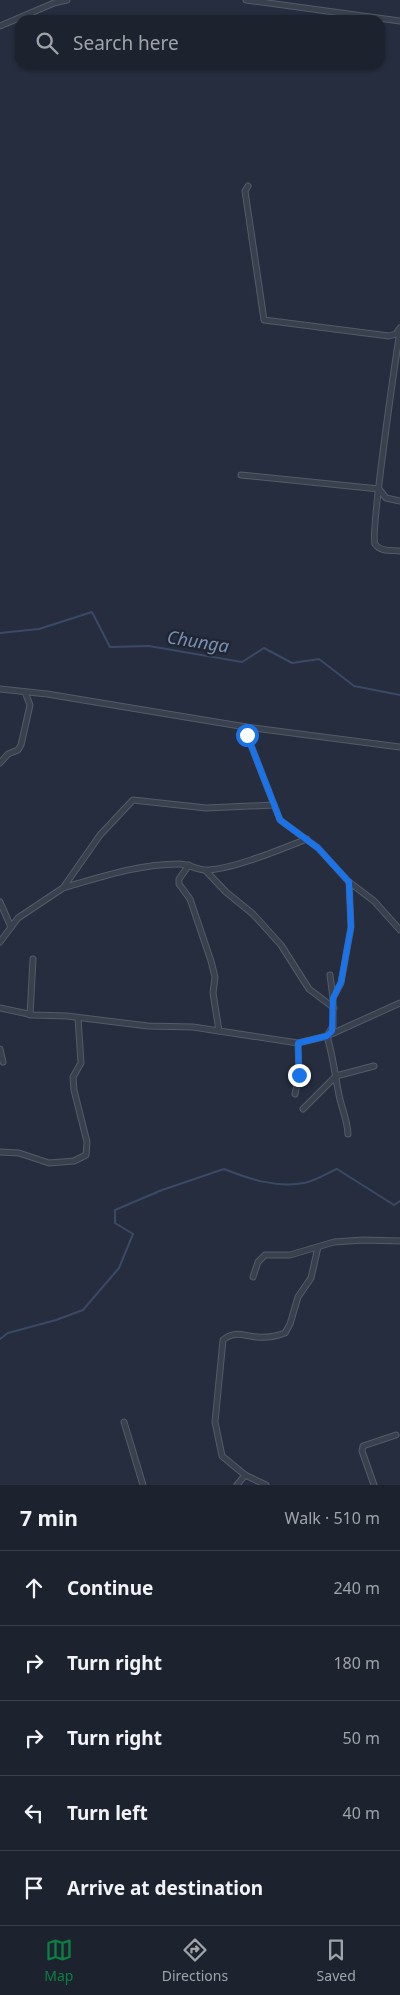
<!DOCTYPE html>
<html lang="en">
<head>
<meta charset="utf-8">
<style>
  body { margin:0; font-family:"Noto Sans",sans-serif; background:#252a36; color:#f1f3f6 }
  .stop { position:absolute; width:15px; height:15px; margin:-11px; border:4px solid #1a73e8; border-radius:50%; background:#fff }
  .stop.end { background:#1a73e8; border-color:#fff; box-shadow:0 1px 5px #0008 }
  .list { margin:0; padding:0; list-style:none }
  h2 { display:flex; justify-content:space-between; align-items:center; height:65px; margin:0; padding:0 20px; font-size:21px }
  h2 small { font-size:16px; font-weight:400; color:#a0a4aa }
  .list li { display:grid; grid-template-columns:32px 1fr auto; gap:15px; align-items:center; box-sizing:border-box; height:75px; padding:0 20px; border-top:1px solid #3a3f4a }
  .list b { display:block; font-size:19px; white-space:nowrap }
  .list em { font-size:16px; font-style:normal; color:#a0a4aa }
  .icon { flex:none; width:28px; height:28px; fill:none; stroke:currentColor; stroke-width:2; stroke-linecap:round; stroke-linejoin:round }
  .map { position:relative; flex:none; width:400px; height:1485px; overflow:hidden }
  .search { position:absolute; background:#1c222e; box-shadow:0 1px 4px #0004; left:15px; right:15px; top:15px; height:55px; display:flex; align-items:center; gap:12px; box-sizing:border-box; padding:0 18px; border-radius:15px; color:#a0a4aa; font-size:19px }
  .sheet { height:440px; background:#1c222e }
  nav { display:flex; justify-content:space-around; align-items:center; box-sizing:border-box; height:70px; border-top:1px solid #3a3f4a; background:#1c222e; font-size:14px; color:#a0a4aa }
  nav a { display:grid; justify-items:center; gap:2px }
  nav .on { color:#0b8043 }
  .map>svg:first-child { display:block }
</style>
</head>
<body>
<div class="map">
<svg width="400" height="1485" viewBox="0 0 400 1485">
  <rect width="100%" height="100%" fill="#252d3e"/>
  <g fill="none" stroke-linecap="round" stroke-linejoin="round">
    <g stroke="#3b4967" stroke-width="2">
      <path d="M0,633L39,629L92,612L110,647L149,646L242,662L264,648L292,663L319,659L354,686L400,695"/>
      <path d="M0,1339L8,1333L56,1320L83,1310L119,1268L133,1234L115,1223V1210L162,1190L224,1169C249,1179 276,1188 304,1183C315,1181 327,1173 337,1169L394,1205L400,1201"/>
    </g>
    <g stroke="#545b69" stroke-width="7">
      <g id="street">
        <path d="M246,0L400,21"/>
        <path d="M0,26L54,3L67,0"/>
        <path d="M248,186L245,191L264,320L389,336L396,334L400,328"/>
        <path d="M400,331C396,356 370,534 375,544C380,552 392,550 400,551"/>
        <path d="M241,475L379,489L386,498L400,501"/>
        <path d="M0,689L47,694L246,727L400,747"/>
        <path d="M246,727L247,735L280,820L318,848L349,882L374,901L400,930"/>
        <path d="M0,763L8,754L18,750L21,745L30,705L25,692"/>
        <path d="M189,865L179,879V884L190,899L211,961L215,977L213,993L219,1031"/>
        <path d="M206,871L226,892L253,914L281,945L309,989L334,1008"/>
        <path d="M63,888C101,877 139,864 179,864C189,864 199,871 209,870C236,868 281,849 307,839"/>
        <path d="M0,902L11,927"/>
        <path d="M0,942L18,918L63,888L100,835L133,800L206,808L274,805"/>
        <path d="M330,975L333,998"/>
        <path d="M0,1008L33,1015L67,1016L148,1026L193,1027L298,1043L327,1036L400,1003"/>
        <path d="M30,1015L33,959"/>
        <path d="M0,1049L3,1062"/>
        <path d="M295,1094L299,1075L298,1043"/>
        <path d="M303,1109L336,1076L374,1066"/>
        <path d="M348,1134C347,1118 342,1110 339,1095C335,1075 333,1056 327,1036L333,1026V998L341,983L351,927L349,882"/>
        <path d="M0,1152L19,1153L49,1163L74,1161L86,1155L87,1142L74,1090L73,1077L81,1063L78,1018"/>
        <path d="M253,1277L258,1262L265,1255H290L334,1242L363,1240L400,1241"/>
        <path d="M124,1422L143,1485"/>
        <path d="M245,1475L266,1485"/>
        <path d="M237,1485L245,1475L222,1456L215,1422L223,1340C234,1330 244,1336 257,1337C266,1338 277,1336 285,1333L290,1324L298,1297L311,1278L318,1247"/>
        <path d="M374,1485L362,1451L363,1446L396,1435"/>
      </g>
    </g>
    <use href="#street" stroke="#39404e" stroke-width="5"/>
  </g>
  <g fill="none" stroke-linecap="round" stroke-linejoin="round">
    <path stroke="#1a73e8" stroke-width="6" d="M247,735L280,820L318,848L349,882L351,927L341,982L333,998L332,1031L327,1036L298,1043L299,1075"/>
  </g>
  <g text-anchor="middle" stroke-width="4.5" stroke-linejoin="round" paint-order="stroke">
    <g font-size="18" font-style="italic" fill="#7d8eb0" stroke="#1e2533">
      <text transform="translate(198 642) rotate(9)" y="6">Chunga</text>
    </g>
  </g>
</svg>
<div class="stop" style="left:247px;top:735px"></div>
<div class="stop end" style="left:299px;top:1075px"></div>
<div class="search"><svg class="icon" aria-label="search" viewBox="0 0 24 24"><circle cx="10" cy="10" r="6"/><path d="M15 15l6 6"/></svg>Search here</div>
</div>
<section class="sheet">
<h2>7 min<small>Walk · 510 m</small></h2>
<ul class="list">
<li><svg class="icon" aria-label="ahead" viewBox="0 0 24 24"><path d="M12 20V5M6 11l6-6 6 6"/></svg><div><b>Continue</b></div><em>240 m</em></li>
<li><svg class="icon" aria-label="right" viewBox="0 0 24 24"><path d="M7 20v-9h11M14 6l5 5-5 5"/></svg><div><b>Turn right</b></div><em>180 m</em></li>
<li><svg class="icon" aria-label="right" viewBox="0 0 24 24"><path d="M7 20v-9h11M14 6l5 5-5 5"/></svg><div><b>Turn right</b></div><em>50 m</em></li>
<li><svg class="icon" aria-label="left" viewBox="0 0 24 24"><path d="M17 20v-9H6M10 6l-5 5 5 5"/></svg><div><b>Turn left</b></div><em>40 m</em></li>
<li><svg class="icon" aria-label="arrive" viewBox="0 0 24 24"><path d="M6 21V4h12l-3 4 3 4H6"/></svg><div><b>Arrive at destination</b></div></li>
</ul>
</section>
<nav>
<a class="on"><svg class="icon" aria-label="map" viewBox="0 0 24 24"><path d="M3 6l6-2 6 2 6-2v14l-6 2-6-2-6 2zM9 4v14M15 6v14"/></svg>Map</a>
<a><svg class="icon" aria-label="directions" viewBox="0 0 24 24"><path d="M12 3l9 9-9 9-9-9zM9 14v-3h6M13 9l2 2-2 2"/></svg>Directions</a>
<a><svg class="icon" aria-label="saved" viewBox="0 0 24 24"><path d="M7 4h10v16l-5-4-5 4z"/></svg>Saved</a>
</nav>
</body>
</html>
